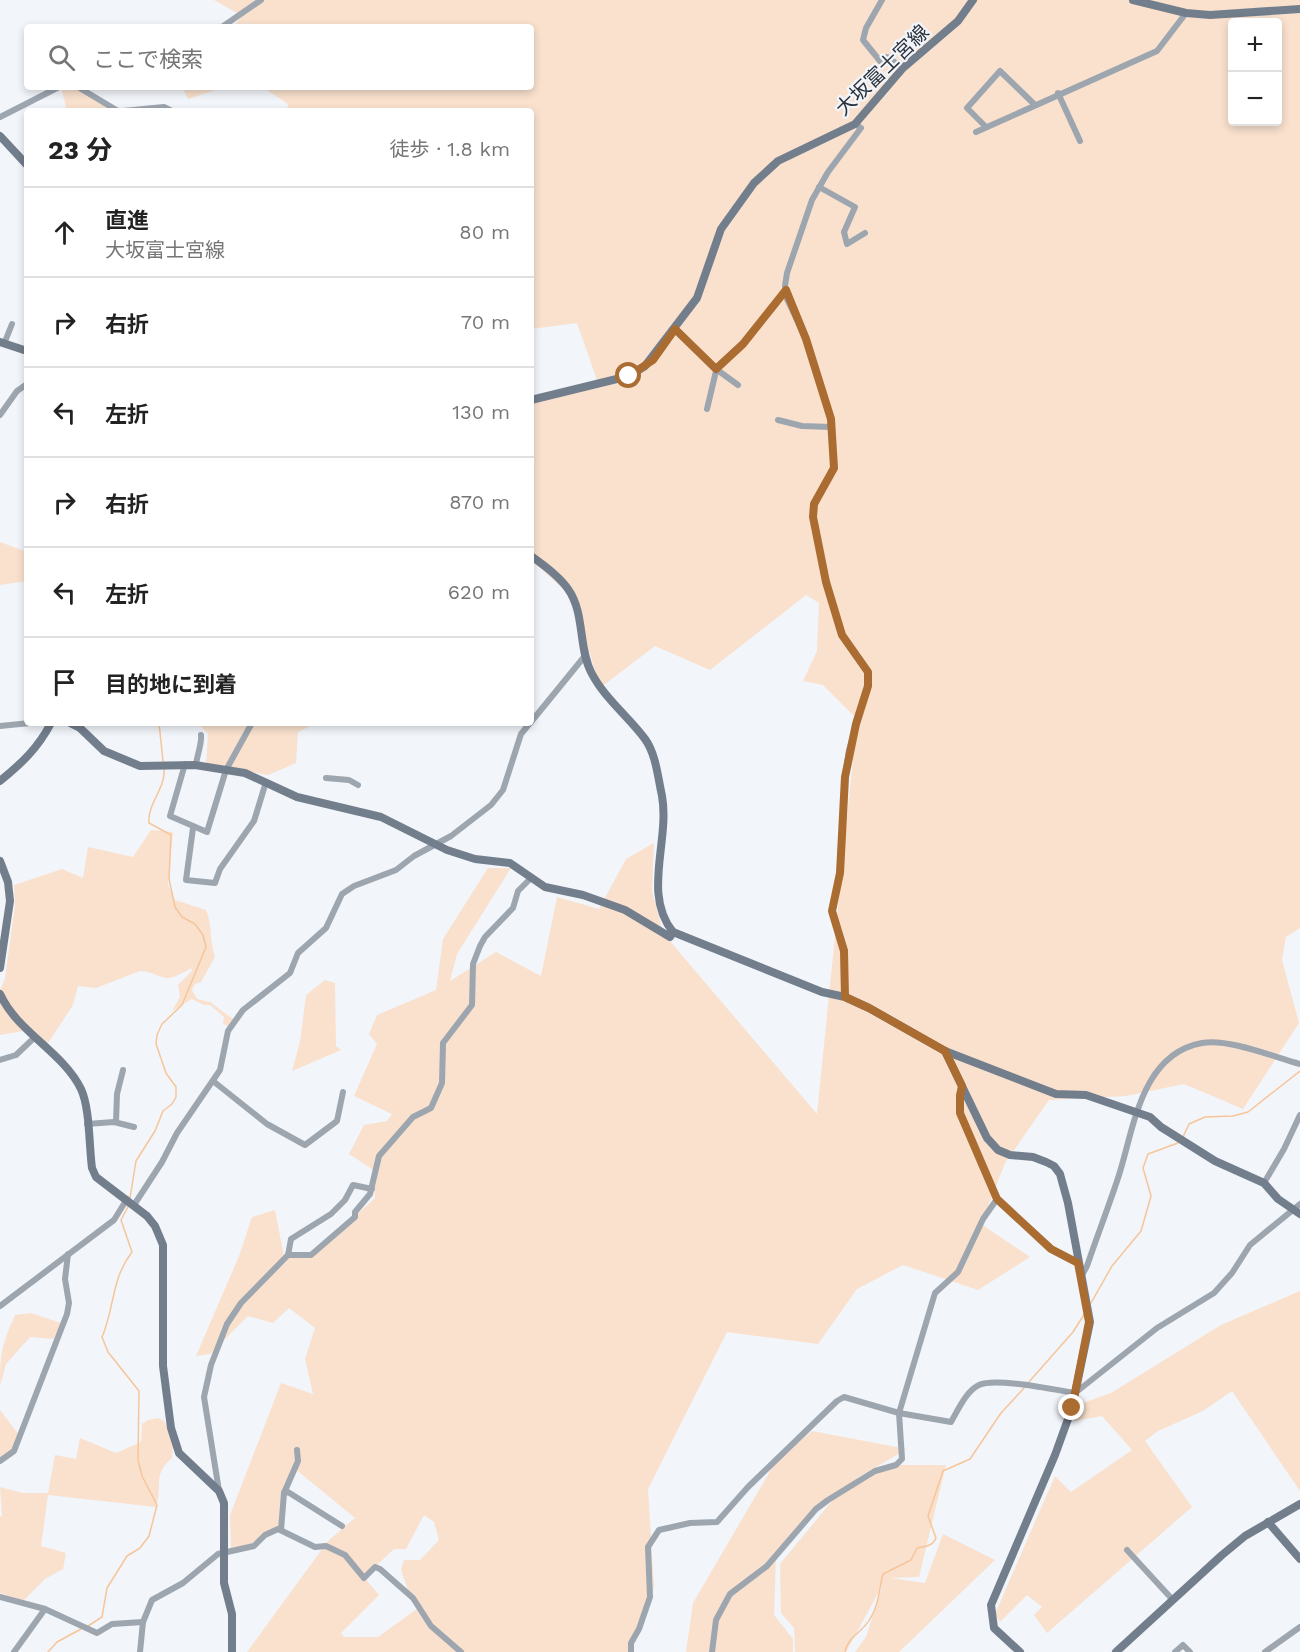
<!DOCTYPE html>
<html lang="ja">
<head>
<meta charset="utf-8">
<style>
  body { margin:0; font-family:"Work Sans","Noto Sans JP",sans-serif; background:#f2f2f2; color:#222 }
  .controls { position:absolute; right:18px; top:18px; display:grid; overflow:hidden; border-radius:6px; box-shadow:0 3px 9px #0003 }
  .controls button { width:54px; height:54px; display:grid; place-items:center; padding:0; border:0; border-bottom:2px solid #e0e0e0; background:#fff; color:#222; font:30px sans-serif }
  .stop { position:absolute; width:18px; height:18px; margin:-14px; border:4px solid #aa6c31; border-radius:50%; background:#fff }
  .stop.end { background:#aa6c31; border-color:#fff; box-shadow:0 2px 6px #0008 }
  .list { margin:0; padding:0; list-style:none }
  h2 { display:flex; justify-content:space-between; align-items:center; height:78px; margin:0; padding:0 24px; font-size:26px }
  h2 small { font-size:20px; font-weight:400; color:#767676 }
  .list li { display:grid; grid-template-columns:39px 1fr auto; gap:18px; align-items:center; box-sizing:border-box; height:90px; padding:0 24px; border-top:2px solid #e0e0e0 }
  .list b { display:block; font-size:22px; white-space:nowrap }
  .list p { margin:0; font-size:20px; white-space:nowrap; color:#767676 }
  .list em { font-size:20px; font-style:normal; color:#767676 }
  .icon { flex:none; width:33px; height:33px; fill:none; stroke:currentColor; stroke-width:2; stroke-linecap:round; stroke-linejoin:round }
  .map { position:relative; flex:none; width:1300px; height:1652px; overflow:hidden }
  .search { position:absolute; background:#fff; box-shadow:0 3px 9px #0003; left:24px; top:24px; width:510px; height:66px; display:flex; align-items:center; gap:15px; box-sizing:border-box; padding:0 21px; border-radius:6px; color:#767676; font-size:22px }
  .panel { position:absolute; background:#fff; box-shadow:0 3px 9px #0003; left:24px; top:108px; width:510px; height:618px; border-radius:6px }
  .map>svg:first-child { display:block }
</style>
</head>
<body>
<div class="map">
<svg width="1300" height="1652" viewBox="0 0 1300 1652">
  <rect width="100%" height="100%" fill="#f2f5fa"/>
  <g fill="#f9e1ce" fill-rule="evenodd">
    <path d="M214,0H1300V928L1286,937L1282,960L1299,1023L1243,1109L1184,1084L1126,1096L1049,1100L1005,1163L981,1224L1030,1257L978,1290L903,1265L857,1289L818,1344L727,1332L648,1489L654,1587L628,1652H247L328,1541L355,1518L294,1468L285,1491L281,1529L266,1534L254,1546L231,1549L230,1515L281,1383L313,1394L305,1359L315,1328L289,1308L273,1323L248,1316L210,1354L196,1356L239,1256L252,1217L275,1210L284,1256L315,1253L375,1198L372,1169L349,1154L364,1125L387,1121L392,1114L354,1096L377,1044L369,1034L377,1015L436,990L443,939L488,868H511L457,954L450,981L496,952L541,976L557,897L599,909L626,859L654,843L652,891L663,933L817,1114L857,719L823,685L803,681L817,651L819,603L806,595L710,670L655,646L600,688L574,599L531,560V398L598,383L577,323L531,329V111H287L288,104L262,87H531V27H233L242,16ZM1232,22H1278V122H1232ZM424,1515L434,1522L439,1540L420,1560H404L401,1570L408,1590L421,1606L378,1637H344L341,1633L379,1595L364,1577L394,1549H406Z"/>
    <path d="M61,87H78L113,111H67Z"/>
    <path d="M182,87H225L188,99Z"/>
    <path d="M0,542L27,552V581L0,585Z"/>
    <path d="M198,723H316L298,732L296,763L268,775L206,764L208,734Z"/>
    <path d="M151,830L173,832L168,885L175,900L206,910C213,925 209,941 215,957L201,982L195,984L192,990L197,999L210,1002L233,1019L228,1026L223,1024L224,1017L210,1005H204L192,999L172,1011L180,997L178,985L192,971L191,968C159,987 168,974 140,971L96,988L78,986L73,1005L48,1043L29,1030L0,1035V990L5,979L15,905L14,885L62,869L83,878L88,847L133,857Z"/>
    <path d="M325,980L335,983L336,1046L341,1050L292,1071L300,1042L306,995Z"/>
    <path d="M1300,1291V1491L1232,1391L1203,1411L1158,1431L1145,1441L1192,1507L1047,1633L1034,1615L1042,1607L1027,1595L1000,1622L995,1614L1055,1476L1071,1492L1132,1450L1102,1416L1074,1421L1077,1405L1111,1393L1221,1325Z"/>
    <path d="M31,1313L64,1324L53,1339L30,1337L6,1364L0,1386C0,1353 2,1345 15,1315Z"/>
    <path d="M0,1410L19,1435L14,1451L0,1464Z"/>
    <path d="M158,1418L164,1421L173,1438L172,1458C152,1475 163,1485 156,1507L48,1495L41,1546L66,1553L63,1569L45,1579L23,1601L0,1593V1517L2,1516L0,1487L23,1493H48L55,1455L76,1459L80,1438L116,1453L141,1442L142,1424L148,1420Z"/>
    <path d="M812,1431L907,1449L855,1479L899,1465H946L919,1577L891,1578L925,1583L943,1534L995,1560L899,1652H855L866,1637L883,1584L846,1652H795L794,1628L781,1613L780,1564L845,1485L801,1526L776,1556L774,1615L793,1639V1652H686L693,1603L776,1461Z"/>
  </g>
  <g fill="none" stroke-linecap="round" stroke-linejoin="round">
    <g stroke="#f7c59a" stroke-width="1.5">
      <path d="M159,723L163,761"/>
      <path d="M1183,1137L1189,1124L1205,1117L1233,1116L1248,1112L1300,1071"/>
      <path d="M130,1198L136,1161L155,1131L163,1111L172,1104L176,1097V1087L166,1073L156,1044L157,1035L162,1024L182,1005L206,947L203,935L195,924L182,917L175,907L169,879L171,835L149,823C147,804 166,788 164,769"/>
      <path d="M1091,1303L1112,1266L1141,1231L1151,1196L1143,1168L1148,1154L1178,1143"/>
      <path d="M1028,1383L1073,1332L1085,1313"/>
      <path d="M88,1626L102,1617L107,1588L127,1556L140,1548L149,1536L157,1505L142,1476L138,1460L139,1391L108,1352L102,1337C115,1307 111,1279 132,1252L121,1220L129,1205"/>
      <path d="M48,1652L57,1642L81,1629"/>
      <path d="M845,1652C848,1636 862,1633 870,1619C879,1605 879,1589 883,1574L911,1560L917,1548C925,1546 932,1547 936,1538L928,1516L943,1471L970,1459L1001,1413L1025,1387"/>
    </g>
    <g stroke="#9da5af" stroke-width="6">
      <path d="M882,0L866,28L863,40L880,61L887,57L903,68"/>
      <path d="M222,27L261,0"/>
      <path d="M78,87L118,111"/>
      <path d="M1058,93L1080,141"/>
      <path d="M123,111L164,107L172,111"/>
      <path d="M0,117L59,87"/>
      <path d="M985,126L967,108L1000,71L1034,104"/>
      <path d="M976,132L1157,51L1186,13"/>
      <path d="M819,187L855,207L844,232L847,244L865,233"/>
      <path d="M675,329L716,369L738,385"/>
      <path d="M4,344L12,324"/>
      <path d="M707,409L717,367L743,344L786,290"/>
      <path d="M0,415L17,391L27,384"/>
      <path d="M778,420L802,426L831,427"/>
      <path d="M531,722L584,657"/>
      <path d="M0,726L30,723"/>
      <path d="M185,764L170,816L207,832L226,770L252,723"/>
      <path d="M196,765C197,754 202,745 201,735"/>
      <path d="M326,778L349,780L358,785"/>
      <path d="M193,828L186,880L215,883L220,869L254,821L266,782"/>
      <path d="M845,997V951L832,911L840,873L845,777L849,750L868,686V672L842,635L826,582L813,517L814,504L834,468L831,419L806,339L787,299L785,286L787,273L812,200L828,172L861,128L855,124"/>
      <path d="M0,1060L16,1055L35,1037"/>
      <path d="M213,1081L267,1124L305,1145L337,1121L343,1092"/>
      <path d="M962,1087L960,1113L997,1199L1051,1249L1078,1263"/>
      <path d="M116,1122L117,1094L123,1070"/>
      <path d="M87,1124L114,1122L134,1127"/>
      <path d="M1264,1183L1284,1149L1300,1115"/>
      <path d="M134,1205L162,1162L177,1133L220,1070L228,1031L243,1010L290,973L298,953L326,928L342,894L354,886L396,870L414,856L451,836L491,805L503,790L521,734L530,723"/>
      <path d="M288,1255H311L355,1217V1212L370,1194L379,1156L413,1117L431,1108L442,1083L443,1043L472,1005L473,964L480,946L485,937L513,908L518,891L531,878"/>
      <path d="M1081,1277L1087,1266C1097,1236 1109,1206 1119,1175C1134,1128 1141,1054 1202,1043C1228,1038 1274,1057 1300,1064"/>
      <path d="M0,1306L114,1220L127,1199"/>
      <path d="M0,1461L14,1451L67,1314L69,1303L65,1279L68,1254"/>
      <path d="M219,1491L204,1397L211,1365L227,1324L241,1303L288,1255L291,1239L331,1214L345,1200L353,1185L372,1189"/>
      <path d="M284,1493L298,1461L297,1450"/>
      <path d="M281,1530L284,1493L288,1492L342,1526"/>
      <path d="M1127,1550L1172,1599"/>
      <path d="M0,1597L45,1609L97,1633L112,1624L143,1622"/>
      <path d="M14,1652L45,1609"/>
      <path d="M140,1652L143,1622L152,1600L183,1583L218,1554L254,1546L265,1535L278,1529L315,1547L326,1546L345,1555L364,1578L375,1567L380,1569L413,1598L431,1626L461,1652"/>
      <path d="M631,1652V1643L639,1629L650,1597L648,1547L659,1530L690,1523L717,1522L748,1487L837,1401L844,1397L899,1413L951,1422C958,1410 966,1391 979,1385C995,1377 1056,1390 1075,1393L1157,1328L1214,1293L1232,1273L1250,1245L1300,1204"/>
      <path d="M712,1652L716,1620L730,1594L767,1566L816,1509L828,1500L875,1471L896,1465L902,1459L899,1413L935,1293L958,1272L983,1219L997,1199"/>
      <path d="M1175,1652L1183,1645L1190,1652"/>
      <path d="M1265,1652L1300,1627"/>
    </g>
    <g stroke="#737e8d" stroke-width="8">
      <path d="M1133,0L1186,13L1210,15L1300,9"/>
      <path d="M0,136L27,165"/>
      <path d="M0,342L27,351"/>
      <path d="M531,400L629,376L645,366L697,298L721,229L754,183L778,161L855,124L903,68L958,21L973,0"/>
      <path d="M531,556C544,565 559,576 568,589C585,613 578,646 591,672C604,698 628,716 645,739C656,754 658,778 662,796C670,841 642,894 673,932"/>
      <path d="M70,723L80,728L104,751L140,766L195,765L245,773L297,797L381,817L447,850L475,859L510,863L545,887L583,895L625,910L670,937L673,932L822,992L845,997L869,1008L945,1051L1056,1094L1086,1095L1150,1117L1161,1127L1215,1161L1264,1183L1278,1199L1300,1214"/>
      <path d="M0,781C22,763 38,748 51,723"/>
      <path d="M0,861L8,882L10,901L0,968"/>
      <path d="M0,994C17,1032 63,1052 81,1089C90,1108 89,1146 92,1168L96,1177L147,1216L155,1226L163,1245V1366L171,1428L179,1453L219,1491L224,1503V1583L232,1614V1652"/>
      <path d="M945,1051L987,1138L998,1150L1010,1155L1033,1157L1046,1162L1054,1166L1060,1174L1068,1203L1090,1322L1072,1408L1055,1455L991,1605L994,1628L1020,1652"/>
      <path d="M1268,1522L1300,1559"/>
      <path d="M1116,1652L1222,1555L1245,1536L1300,1504"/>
    </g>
  </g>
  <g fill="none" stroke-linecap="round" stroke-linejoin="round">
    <path stroke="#aa6c31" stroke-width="8" d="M629,376L653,360L675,329L716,369L743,344L786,290L806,339L831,419L834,468L814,504L813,517L826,582L842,635L868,672V686L856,724L845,777L840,873L832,911L844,951L845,997L869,1008L945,1051L962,1086L960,1095V1113L997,1199L1051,1249L1078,1263L1089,1322L1072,1408"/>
  </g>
  <g text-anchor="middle" stroke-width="4.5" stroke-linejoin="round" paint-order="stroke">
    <g font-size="20" fill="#2b323b" stroke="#f2f5fa">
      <text transform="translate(882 70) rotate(-44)" y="7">大坂富士宮線</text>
    </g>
  </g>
</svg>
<div class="controls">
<button>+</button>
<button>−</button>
</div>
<div class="stop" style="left:629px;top:376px"></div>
<div class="stop end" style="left:1072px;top:1408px"></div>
<div class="search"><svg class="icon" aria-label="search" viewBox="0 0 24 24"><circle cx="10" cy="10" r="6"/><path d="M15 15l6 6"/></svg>ここで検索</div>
<section class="panel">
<h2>23 分<small>徒歩 · 1.8 km</small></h2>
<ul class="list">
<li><svg class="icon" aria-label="ahead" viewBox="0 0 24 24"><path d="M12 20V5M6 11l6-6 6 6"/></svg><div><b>直進</b><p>大坂富士宮線</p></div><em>80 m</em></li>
<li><svg class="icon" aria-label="right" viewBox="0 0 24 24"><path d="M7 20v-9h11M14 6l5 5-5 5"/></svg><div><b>右折</b></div><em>70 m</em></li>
<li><svg class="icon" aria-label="left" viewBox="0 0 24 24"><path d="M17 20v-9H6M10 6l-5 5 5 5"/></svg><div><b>左折</b></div><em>130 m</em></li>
<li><svg class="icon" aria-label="right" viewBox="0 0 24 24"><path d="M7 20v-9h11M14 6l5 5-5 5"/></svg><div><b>右折</b></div><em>870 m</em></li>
<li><svg class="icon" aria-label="left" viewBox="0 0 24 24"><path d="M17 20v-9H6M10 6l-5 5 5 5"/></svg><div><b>左折</b></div><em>620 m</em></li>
<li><svg class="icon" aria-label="arrive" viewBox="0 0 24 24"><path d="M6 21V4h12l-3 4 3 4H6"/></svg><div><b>目的地に到着</b></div></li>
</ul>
</section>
</div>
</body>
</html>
